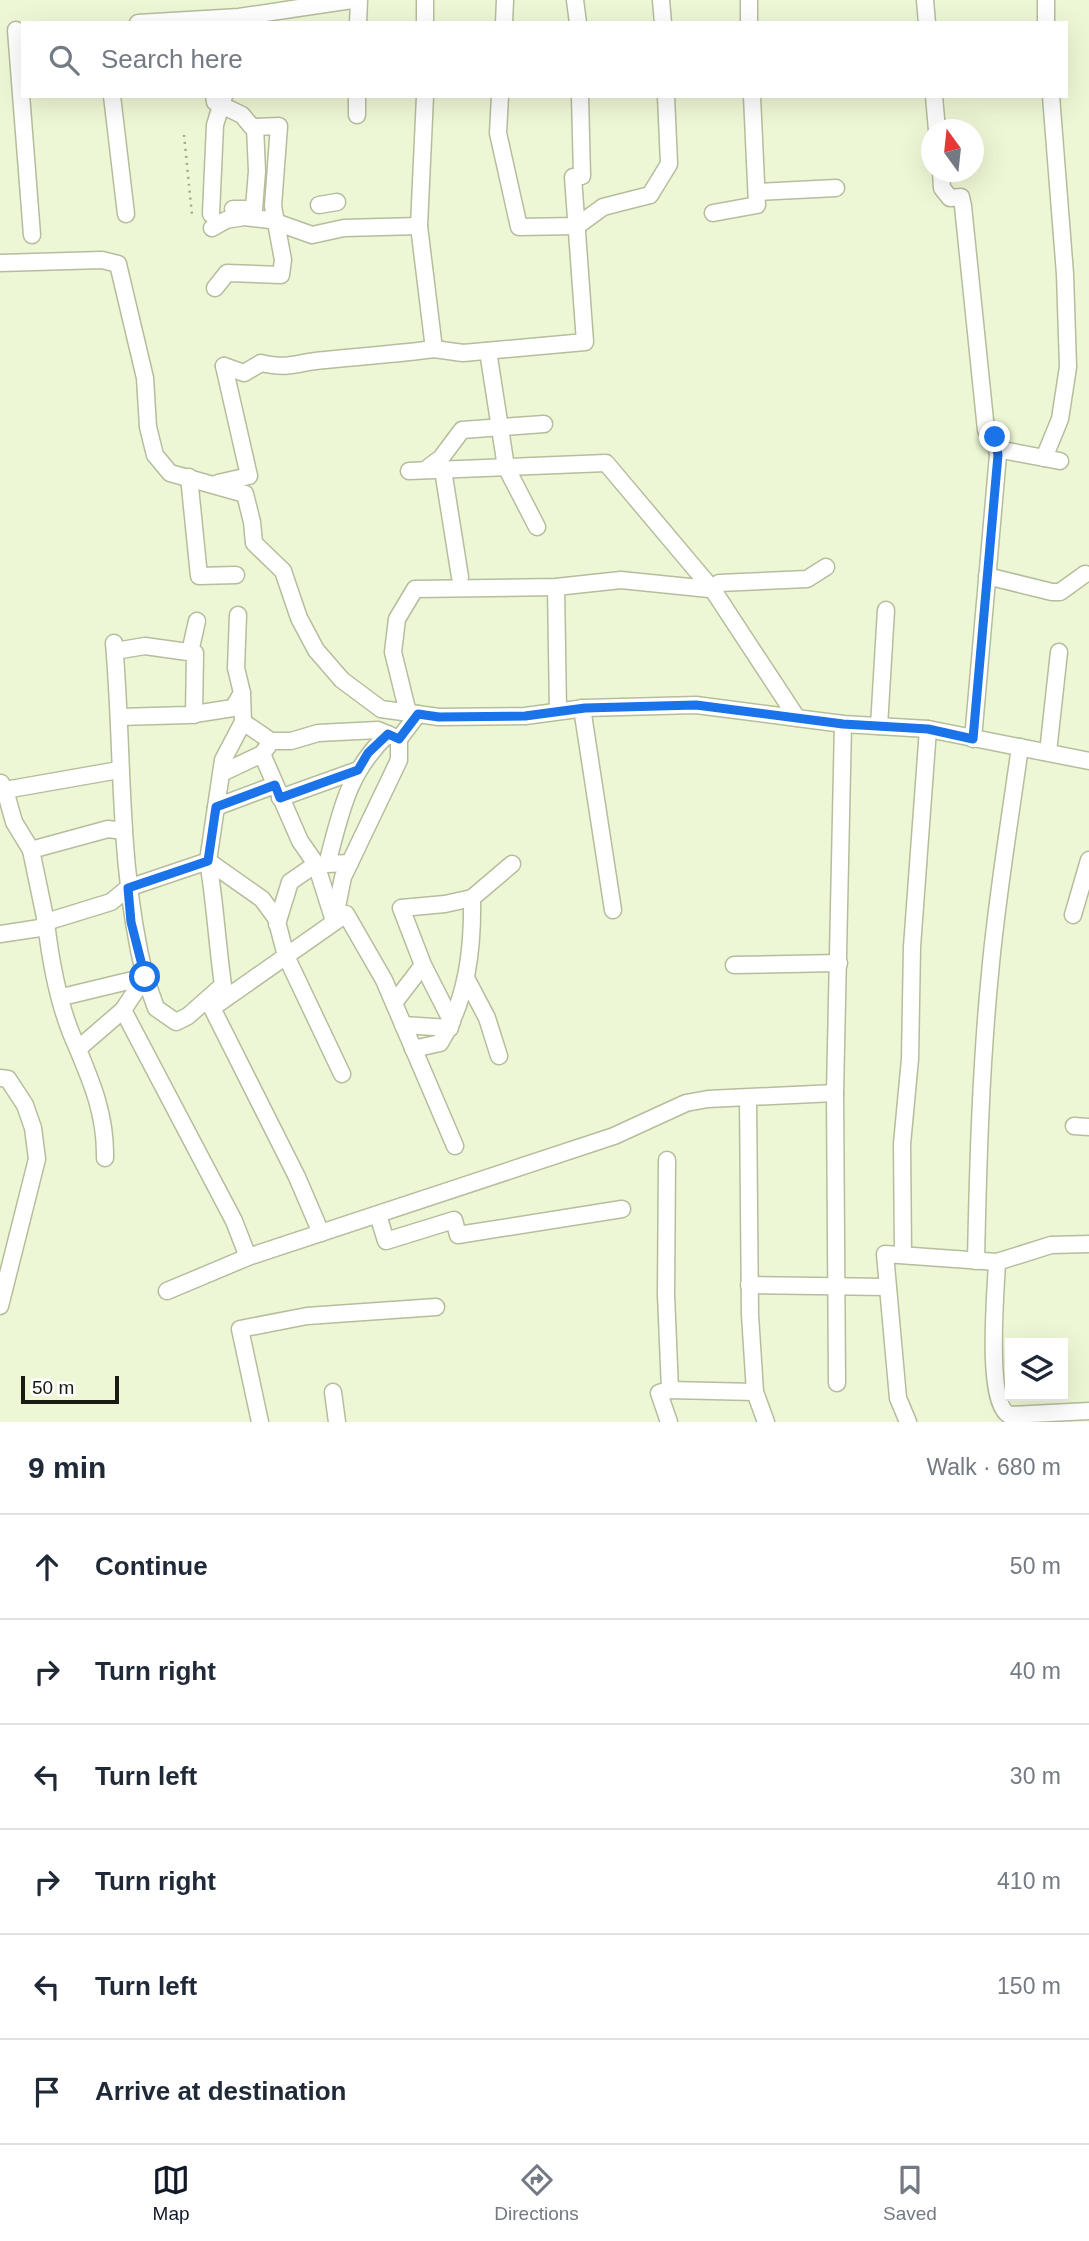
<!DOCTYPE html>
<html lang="en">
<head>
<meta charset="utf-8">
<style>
  body { margin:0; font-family:Helvetica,sans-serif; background:#f6f6f7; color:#1f2937 }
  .controls { position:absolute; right:21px; bottom:21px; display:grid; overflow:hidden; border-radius:0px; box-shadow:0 7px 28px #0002 }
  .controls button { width:63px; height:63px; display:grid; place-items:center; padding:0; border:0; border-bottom:2px solid #e0e1e3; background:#fff; color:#1f2937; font:35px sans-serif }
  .compass { position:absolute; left:921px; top:119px; width:63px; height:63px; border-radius:50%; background:#fff; box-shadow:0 7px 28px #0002; rotate:345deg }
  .scale { position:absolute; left:21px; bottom:18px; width:98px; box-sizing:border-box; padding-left:7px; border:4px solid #181b0f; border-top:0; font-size:19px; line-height:24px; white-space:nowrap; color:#181b0f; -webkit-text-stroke:5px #fff; paint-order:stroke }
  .stop { position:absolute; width:21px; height:21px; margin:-16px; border:5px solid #1a73e8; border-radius:50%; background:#fff }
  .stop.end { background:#1a73e8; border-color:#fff; box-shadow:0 2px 7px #0008 }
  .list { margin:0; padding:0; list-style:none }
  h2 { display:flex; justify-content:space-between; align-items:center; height:91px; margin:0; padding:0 28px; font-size:30px }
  h2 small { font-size:23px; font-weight:400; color:#747a83 }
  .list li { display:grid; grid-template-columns:46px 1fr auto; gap:21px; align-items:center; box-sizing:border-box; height:105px; padding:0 28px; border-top:2px solid #e0e1e3 }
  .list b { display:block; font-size:26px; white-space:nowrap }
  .list em { font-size:23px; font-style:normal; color:#747a83 }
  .icon { flex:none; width:38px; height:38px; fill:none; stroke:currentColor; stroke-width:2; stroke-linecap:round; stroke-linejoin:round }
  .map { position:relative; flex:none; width:1089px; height:1422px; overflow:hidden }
  .search { position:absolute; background:#fff; box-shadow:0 7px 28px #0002; left:21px; right:21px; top:21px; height:77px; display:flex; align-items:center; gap:18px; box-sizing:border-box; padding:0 24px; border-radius:0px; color:#747a83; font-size:26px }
  .sheet { height:721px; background:#fff }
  nav { display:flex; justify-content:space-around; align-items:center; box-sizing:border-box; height:98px; border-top:2px solid #e0e1e3; background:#fff; font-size:19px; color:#747a83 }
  nav a { display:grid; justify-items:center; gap:4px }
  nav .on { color:#111827 }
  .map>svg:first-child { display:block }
</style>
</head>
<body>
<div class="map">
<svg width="1089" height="1422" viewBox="0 0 1089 1422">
  <rect width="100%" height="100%" fill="#eef7d5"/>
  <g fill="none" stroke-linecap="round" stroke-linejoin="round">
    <g stroke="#b5bd9d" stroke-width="19">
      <g id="minor">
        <path d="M575,0L578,23"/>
        <path d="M661,0L663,23"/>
        <path d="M749,0V23"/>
        <path d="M925,0L927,23"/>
        <path d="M1046,0V23"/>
        <path d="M138,23L239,17L352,0"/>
        <path d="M358,23L359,0"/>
        <path d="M425,23V0"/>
        <path d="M504,23L505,0"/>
        <path d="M16,30L32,235"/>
        <path d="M112,96L126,214"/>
        <path d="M214,96L215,102L242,115L252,127L279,126L273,206L283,260L281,275L227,273L215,288"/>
        <path d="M500,96L498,133L519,227L577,226L603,207L650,195L669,164L666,96"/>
        <path d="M934,96L937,130"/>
        <path d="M357,115V96"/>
        <path d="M941,172L942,188L950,198L961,197L963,206L986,430L995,437L998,455L973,739"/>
        <path d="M757,192L836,188"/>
        <path d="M319,205L337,202"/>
        <path d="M233,209H254L257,171L255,127"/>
        <path d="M713,213L757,205L752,96"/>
        <path d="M211,214L215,125L224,96"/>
        <path d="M212,228L226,220L244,217L270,220L312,235L344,228L419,226L425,96"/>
        <path d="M0,263L102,260L118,264L145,378L148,427L155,455L170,473L245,494L252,522L254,543L283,571L299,618L316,650L342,680L381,709L439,717L525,716L585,708L696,705L843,724L928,729L1089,761"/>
        <path d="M434,349L463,353L585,342L573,177L582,176L580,96"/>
        <path d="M488,351L506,467L537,527"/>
        <path d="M224,366L244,373L261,363C292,370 296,362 325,360C362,356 398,354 434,349L419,226"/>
        <path d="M997,449L1060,461"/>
        <path d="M1044,458L1060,419L1068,367L1065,274L1051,96"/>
        <path d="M425,470L441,458L462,430L544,424"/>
        <path d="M443,470L460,577"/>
        <path d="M409,471L606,463L713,590L797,718"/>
        <path d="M189,477L199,576L236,575"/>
        <path d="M218,483L249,476L224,366"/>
        <path d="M987,576L1052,592H1060L1085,574"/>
        <path d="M556,587L558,711"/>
        <path d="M115,651L145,646L195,653L194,715"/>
        <path d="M190,652L197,621"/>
        <path d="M582,708L613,910"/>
        <path d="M408,713L393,652L397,619L415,589L556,587L621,580L709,589L719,583L807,579L826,567"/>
        <path d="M119,717L188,715L233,708L242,693L236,668L238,615"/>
        <path d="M243,722L271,741H291L318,733L378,730L399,739L418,714"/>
        <path d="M879,726L886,610"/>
        <path d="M1048,752L1059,652"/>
        <path d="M262,754L300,841L316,864L334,921"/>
        <path d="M222,773L262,754L268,746"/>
        <path d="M1,783L5,790L119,770"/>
        <path d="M5,790L14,822L31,850L108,829L123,831"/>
        <path d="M280,798L358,770"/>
        <path d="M216,807L275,785"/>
        <path d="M31,850L46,922L111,902L128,888L208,861L223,760L243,722L242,693"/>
        <path d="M208,861L262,899L276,918L286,956L342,1074"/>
        <path d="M350,863L327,864C341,812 347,773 388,734"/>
        <path d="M1073,915L1089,860"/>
        <path d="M46,922C50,957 58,1000 71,1033C89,1076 106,1111 105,1158"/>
        <path d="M334,922L343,877L399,760V739"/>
        <path d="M277,924L290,882L316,864"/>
        <path d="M0,934L40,928L46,922"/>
        <path d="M734,965L839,963"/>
        <path d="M466,978L487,1018L499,1056"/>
        <path d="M62,997L145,977L156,1008L176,1022L188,1016L223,985C217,943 215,902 208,861"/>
        <path d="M394,1003L423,965"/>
        <path d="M123,1010L234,1221L248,1257"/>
        <path d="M452,1022L423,965L401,908L445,904L472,898"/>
        <path d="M403,1025L450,1028"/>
        <path d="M79,1048L123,1010L145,977C117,863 124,758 114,643"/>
        <path d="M413,1049L440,1043C467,1000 473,949 472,898L512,864"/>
        <path d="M0,1078L8,1079L25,1105L33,1128L37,1159L0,1306"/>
        <path d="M748,1098L750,1315L755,1392L766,1422"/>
        <path d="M1074,1126L1089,1127"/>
        <path d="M667,1160L666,1295L670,1390"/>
        <path d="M378,1215L386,1241L454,1220L458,1235L622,1209"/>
        <path d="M321,1233L297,1177L212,1008L346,914L384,980L455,1146"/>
        <path d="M903,1255L902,1144L910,1059L912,947L928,729"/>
        <path d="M976,1261C978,1161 981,1062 991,963C998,891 1010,819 1020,747"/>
        <path d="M997,1262C996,1290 985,1402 1009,1415L1089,1411"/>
        <path d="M749,1285L887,1287"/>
        <path d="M167,1291L248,1257L614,1136L686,1103L708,1099L835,1093"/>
        <path d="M837,1383L835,1093L843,724"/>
        <path d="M333,1392L337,1422"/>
        <path d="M260,1422L240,1329L307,1316L436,1307"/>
        <path d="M669,1422L659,1393L670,1390L755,1392"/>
        <path d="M908,1422L898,1398L885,1254L997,1262L1051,1245L1089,1244"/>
      </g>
    </g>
    <path stroke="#a1a88e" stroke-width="2.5" stroke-dasharray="2 5" stroke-linecap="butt" d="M184,135L192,215"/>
    <use href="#minor" stroke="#fff" stroke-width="16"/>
  </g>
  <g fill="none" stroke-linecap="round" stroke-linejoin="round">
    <path stroke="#1a73e8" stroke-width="9" d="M145,977L131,922L128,888L208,861L216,807L275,785L280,798L358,770L368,753L388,734L399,739L418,714L439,717L525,716L585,708L696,705L843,724L928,729L973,739L998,455L995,437"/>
  </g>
</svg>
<div class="controls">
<button><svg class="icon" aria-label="layers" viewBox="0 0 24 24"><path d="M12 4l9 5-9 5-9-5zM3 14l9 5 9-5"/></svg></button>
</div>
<svg class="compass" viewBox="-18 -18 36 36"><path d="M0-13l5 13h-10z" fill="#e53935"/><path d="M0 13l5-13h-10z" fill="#747a83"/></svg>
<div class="scale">50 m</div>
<div class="stop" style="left:145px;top:977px"></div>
<div class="stop end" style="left:995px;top:437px"></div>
<div class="search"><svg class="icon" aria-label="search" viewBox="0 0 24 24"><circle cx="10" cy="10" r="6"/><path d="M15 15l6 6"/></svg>Search here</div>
</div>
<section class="sheet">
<h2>9 min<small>Walk · 680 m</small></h2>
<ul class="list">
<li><svg class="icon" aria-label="ahead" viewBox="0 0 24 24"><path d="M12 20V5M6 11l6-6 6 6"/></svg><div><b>Continue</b></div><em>50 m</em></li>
<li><svg class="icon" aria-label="right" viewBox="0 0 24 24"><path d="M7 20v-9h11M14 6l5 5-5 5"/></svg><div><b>Turn right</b></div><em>40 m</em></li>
<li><svg class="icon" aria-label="left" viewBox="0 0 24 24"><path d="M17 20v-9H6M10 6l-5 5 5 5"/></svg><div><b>Turn left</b></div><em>30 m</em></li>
<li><svg class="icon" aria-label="right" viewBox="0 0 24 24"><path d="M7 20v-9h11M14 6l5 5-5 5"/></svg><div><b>Turn right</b></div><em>410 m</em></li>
<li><svg class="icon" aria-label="left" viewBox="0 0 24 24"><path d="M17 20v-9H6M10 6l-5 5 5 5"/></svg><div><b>Turn left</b></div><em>150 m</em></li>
<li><svg class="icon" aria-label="arrive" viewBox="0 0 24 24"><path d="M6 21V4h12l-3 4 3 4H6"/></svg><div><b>Arrive at destination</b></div></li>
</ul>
</section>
<nav>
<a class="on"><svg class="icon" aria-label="map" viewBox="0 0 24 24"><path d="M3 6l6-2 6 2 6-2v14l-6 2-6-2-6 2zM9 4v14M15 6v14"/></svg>Map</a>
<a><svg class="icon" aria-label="directions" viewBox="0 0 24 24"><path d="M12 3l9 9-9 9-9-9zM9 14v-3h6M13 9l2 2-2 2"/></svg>Directions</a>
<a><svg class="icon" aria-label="saved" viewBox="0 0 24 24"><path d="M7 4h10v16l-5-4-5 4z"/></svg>Saved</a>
</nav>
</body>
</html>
